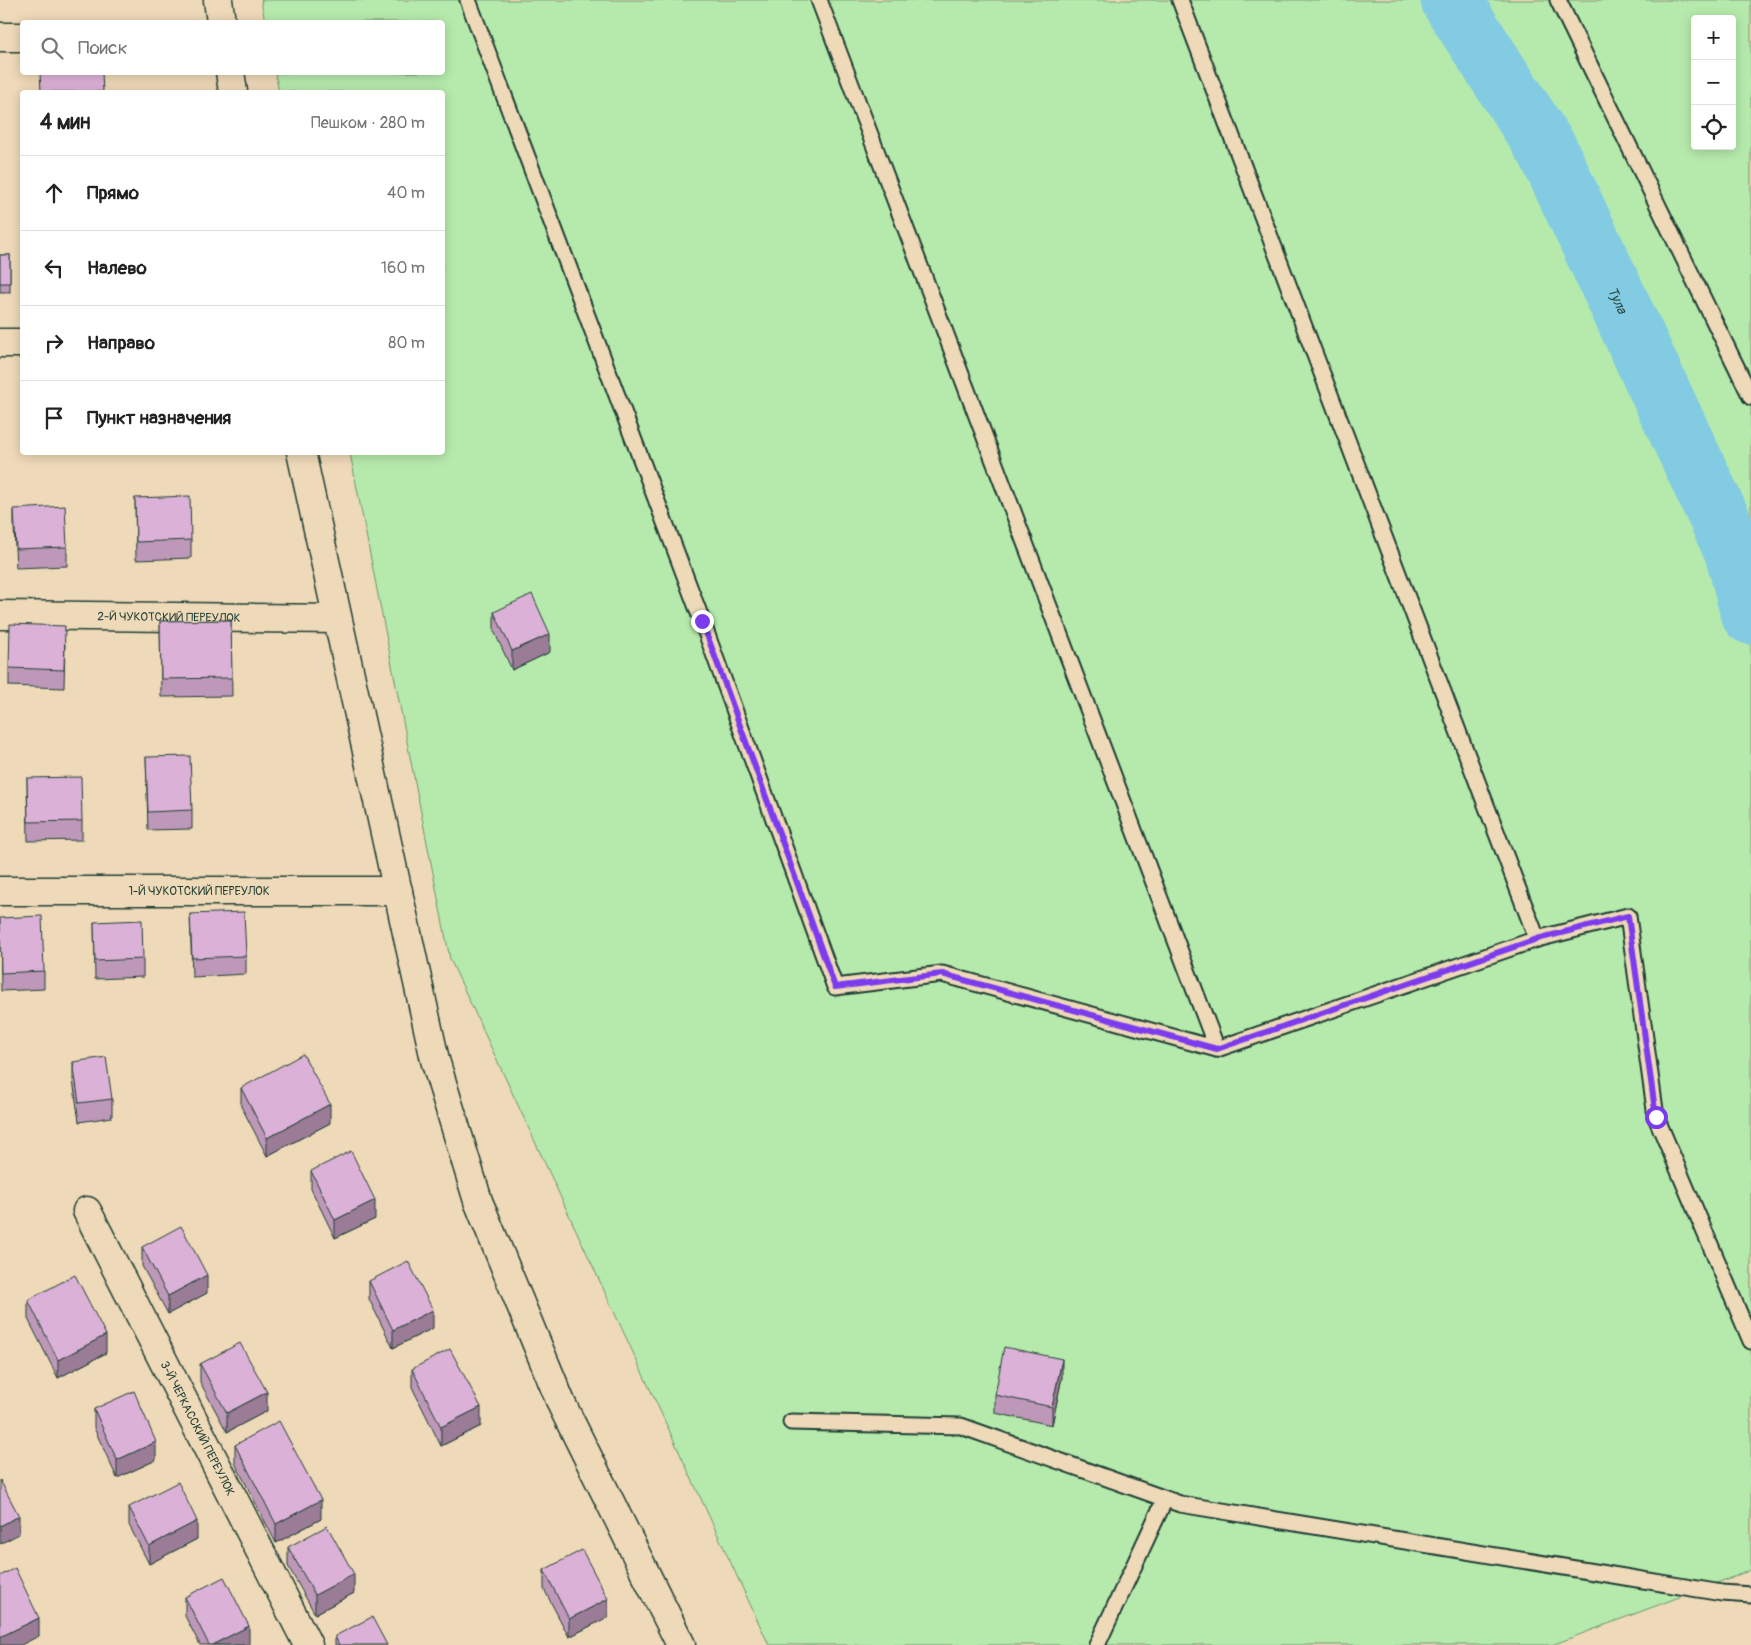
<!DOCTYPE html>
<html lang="ru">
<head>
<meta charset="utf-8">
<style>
  body { margin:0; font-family:Pangolin,sans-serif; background:#f2f2f2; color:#222 }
  .controls { position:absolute; right:15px; top:15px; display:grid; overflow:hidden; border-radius:5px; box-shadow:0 2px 12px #0003 }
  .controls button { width:45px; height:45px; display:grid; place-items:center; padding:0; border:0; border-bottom:1px solid #e0e0e0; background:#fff; color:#222; font:25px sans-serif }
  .stop { position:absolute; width:15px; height:15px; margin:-11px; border:4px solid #7c3aed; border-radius:50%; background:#fff }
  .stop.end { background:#7c3aed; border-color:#fff; box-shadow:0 1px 5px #0008 }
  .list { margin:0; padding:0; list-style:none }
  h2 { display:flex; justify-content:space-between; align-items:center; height:65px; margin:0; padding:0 20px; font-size:21px }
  h2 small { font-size:16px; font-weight:400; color:#767676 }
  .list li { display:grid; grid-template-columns:32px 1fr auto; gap:15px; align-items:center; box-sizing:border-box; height:75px; padding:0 20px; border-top:1px solid #e0e0e0 }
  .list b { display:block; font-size:19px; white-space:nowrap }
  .list em { font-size:16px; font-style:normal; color:#767676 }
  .icon { flex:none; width:28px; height:28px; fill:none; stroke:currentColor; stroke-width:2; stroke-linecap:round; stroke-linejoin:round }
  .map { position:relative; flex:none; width:1751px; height:1645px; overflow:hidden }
  .search { position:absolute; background:#fff; box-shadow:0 2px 12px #0003; left:20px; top:20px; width:425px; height:55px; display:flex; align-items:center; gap:12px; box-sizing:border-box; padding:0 18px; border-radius:5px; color:#767676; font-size:19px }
  .panel { position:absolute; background:#fff; box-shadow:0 2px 12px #0003; left:20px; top:90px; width:425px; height:365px; border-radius:5px }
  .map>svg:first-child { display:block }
</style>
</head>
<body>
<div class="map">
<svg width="1751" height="1645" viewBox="0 0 1751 1645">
  <rect width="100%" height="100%" fill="#eed9b8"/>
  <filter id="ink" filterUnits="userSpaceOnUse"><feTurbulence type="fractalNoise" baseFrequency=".02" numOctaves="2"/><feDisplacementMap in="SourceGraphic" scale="10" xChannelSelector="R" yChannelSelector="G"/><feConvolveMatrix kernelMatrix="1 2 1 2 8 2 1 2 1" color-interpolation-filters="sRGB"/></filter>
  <g filter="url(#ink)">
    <path fill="#b6eaac" stroke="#6a9470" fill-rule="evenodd" d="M261,0H1751V1570L1552,1645H769L450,959L350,453L442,452V92H279L275,73L442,72V22H265ZM1695,19H1732V146H1695Z"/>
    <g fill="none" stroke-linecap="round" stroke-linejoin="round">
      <path stroke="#82cbe3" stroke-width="61" id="s1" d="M1451,0L1548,151L1735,552L1751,614"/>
      <g stroke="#1f3d34" stroke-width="19">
        <g id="service">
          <path d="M468,0L702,621L835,987L942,974L1217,1049L1537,939L1628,916L1656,1117L1751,1341"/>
          <path d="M819,0L1217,1049"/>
          <path d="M1180,0L1537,939"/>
          <path d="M1558,0L1751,397"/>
          <path d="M791,1422L961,1426L1180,1504L1722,1593L1751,1595"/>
          <path d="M1097,1645L1165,1499"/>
        </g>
      </g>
      <g stroke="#1f3d34" stroke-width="31">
        <g id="minor">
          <path d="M218,0L221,22"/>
          <path d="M0,37H22"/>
          <path d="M230,72L233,92"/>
          <path d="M0,343H22"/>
          <path d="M301,452L435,1060L478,1201L562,1405L681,1645"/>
          <path id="s2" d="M0,615L337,619"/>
          <path id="s3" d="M0,891H398"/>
          <path id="s4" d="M87,1211L308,1645"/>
        </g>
      </g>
      <use href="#service" stroke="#eed9b8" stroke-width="15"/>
      <use href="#minor" stroke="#eed9b8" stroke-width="28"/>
    </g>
    <g fill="#bd98b9" stroke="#1f3d34">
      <rect x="0" y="255" width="10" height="37"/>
      <path d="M135,498L191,540V558L136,560Z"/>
      <path d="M14,509L67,547V566L16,568L14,527Z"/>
      <path d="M494,612L550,652L512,670L494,631Z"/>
      <path d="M231,620L232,696L161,697L160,621Z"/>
      <path d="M65,644L64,688L9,686V668Z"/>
      <path d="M146,757L192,810V829L148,830Z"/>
      <path d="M27,778L82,821V840L28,841Z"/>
      <path d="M190,914L246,956V974L192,977Z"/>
      <path d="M0,918L44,971V989L1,991Z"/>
      <path d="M94,922L143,959V977L95,979Z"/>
      <path d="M73,1062L112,1099V1117L79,1122L73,1080Z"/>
      <path d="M241,1088L330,1123L267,1156L241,1106Z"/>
      <path d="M311,1171L375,1219L335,1238L311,1189Z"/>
      <path d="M142,1247L207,1293L168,1314L142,1266Z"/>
      <path d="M369,1281L433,1328L393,1348L369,1299Z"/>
      <path d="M28,1300L106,1353L58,1378L28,1319Z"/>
      <path d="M200,1364L267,1411L227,1432L200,1382Z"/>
      <path d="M412,1369L481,1426L441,1446L412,1387Z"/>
      <path d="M1062,1377L1052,1425L995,1413V1395Z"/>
      <path d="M94,1409L156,1460L117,1478L94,1428Z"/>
      <path d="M235,1445L321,1519L276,1543L235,1463Z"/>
      <path d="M129,1507L197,1539L149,1564L129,1525Z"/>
      <path d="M288,1547L354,1593L315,1614L288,1566Z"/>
      <path d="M544,1570L608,1617L569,1637L544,1589Z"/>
      <path d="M185,1597L249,1645H200L185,1616Z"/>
      <path d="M335,1636L387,1645H335Z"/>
    </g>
    <g fill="#9a7c96" stroke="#1f3d34">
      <path d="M550,634V652L512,670V651Z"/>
      <path d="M330,1104V1123L267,1156V1138Z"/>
      <path d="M375,1200V1219L335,1238V1220Z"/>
      <path d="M207,1275V1293L168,1314V1296Z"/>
      <path d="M433,1310V1328L393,1348V1330Z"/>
      <path d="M106,1335V1353L58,1378V1360Z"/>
      <path d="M1062,1359V1377L1052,1425V1407Z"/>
      <path d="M267,1392V1411L227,1432V1413Z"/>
      <path d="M481,1407V1426L441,1446V1427Z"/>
      <path d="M156,1442V1460L117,1478V1460Z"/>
      <path d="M321,1500V1519L276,1543V1524Z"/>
      <path d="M19,1516V1534L0,1544V1526Z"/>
      <path d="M197,1521V1539L149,1564V1546Z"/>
      <path d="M354,1574V1593L315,1614V1595Z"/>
      <path d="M608,1599V1617L569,1637V1619Z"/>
      <path d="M39,1618V1636L21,1645H0V1637Z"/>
      <path d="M249,1626V1645H212Z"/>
    </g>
    <g fill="#dcb1d7" stroke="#1f3d34">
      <path d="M40,72H102L103,92H41Z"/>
      <rect x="0" y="255" width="10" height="28"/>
      <path d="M190,496L191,540L136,542L135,498Z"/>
      <path d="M65,506L67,547L16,549L14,509Z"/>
      <path d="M532,594L550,634L512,651L494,612Z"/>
      <path d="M231,620L232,678L161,679L160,621Z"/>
      <path d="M10,624L65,626L64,670L9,668Z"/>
      <path d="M190,756L192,810L148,812L146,757Z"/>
      <path d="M81,777L82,821L28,822L27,778Z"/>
      <path d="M244,912L246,956L192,958L190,914Z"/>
      <path d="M42,916L44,971L1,973L0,918Z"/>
      <path d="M142,920L143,959L95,961L94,922Z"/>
      <path d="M303,1054L330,1104L267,1138L241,1088Z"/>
      <path d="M106,1057L112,1099L79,1103L73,1062Z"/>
      <path d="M351,1151L375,1200L335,1220L311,1171Z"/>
      <path d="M181,1226L207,1275L168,1296L142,1247Z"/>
      <path d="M408,1261L433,1310L393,1330L369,1281Z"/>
      <path d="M75,1275L106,1335L58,1360L28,1300Z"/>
      <path d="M240,1343L267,1392L227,1413L200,1364Z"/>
      <path d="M1004,1347L1062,1359L1052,1407L995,1395Z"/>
      <path d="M450,1349L481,1407L441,1427L412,1369Z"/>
      <path d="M134,1391L156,1442L117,1460L94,1409Z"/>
      <path d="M279,1421L321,1500L276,1524L235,1445Z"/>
      <path d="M0,1480L19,1516L0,1526Z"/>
      <path d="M178,1482L197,1521L149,1546L129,1507Z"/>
      <path d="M327,1526L354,1574L315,1595L288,1547Z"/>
      <path d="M582,1550L608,1599L569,1619L544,1570Z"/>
      <path d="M15,1568L39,1618L0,1637V1576Z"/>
      <path d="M224,1577L249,1626L212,1645H209L185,1597Z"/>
      <path d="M372,1617L387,1645H339L335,1636Z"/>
    </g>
  </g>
  <g fill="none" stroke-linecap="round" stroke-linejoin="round" filter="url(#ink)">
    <path stroke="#7c3aed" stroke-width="6" d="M702,621L835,987L942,974L1217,1049L1537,939L1628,916L1656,1117"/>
  </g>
  <g text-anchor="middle" stroke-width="5" stroke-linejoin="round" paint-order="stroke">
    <g font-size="12" fill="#1f3d34" stroke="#eed9b8">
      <text dy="4" stroke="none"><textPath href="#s2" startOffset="169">2-Й ЧУКОТСКИЙ ПЕРЕУЛОК</textPath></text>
      <text dy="4" stroke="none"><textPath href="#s3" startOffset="199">1-Й ЧУКОТСКИЙ ПЕРЕУЛОК</textPath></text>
      <text dy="4" stroke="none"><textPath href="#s4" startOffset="244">3-Й ЧЕРКАССКИЙ ПЕРЕУЛОК</textPath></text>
    </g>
    <g font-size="14" font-style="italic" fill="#294b46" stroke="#eed9b8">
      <text dy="5" stroke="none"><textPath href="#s1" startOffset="344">Тула</textPath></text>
    </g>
  </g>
</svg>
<div class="controls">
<button>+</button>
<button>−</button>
<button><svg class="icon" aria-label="locate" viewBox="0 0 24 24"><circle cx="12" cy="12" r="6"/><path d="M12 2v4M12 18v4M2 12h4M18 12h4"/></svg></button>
</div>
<div class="stop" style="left:1656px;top:1117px"></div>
<div class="stop end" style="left:702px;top:621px"></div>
<div class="search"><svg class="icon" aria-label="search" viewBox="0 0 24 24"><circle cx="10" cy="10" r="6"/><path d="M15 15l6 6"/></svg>Поиск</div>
<section class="panel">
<h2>4 мин<small>Пешком · 280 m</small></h2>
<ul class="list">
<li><svg class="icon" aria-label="ahead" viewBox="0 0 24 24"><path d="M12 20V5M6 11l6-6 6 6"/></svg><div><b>Прямо</b></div><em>40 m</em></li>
<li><svg class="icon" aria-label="left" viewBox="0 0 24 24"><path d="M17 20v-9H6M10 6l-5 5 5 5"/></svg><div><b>Налево</b></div><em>160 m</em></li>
<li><svg class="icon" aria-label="right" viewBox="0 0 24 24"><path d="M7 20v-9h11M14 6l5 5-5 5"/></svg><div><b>Направо</b></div><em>80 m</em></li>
<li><svg class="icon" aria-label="arrive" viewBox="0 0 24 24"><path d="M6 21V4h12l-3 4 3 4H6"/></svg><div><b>Пункт назначения</b></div></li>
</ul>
</section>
</div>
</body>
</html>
